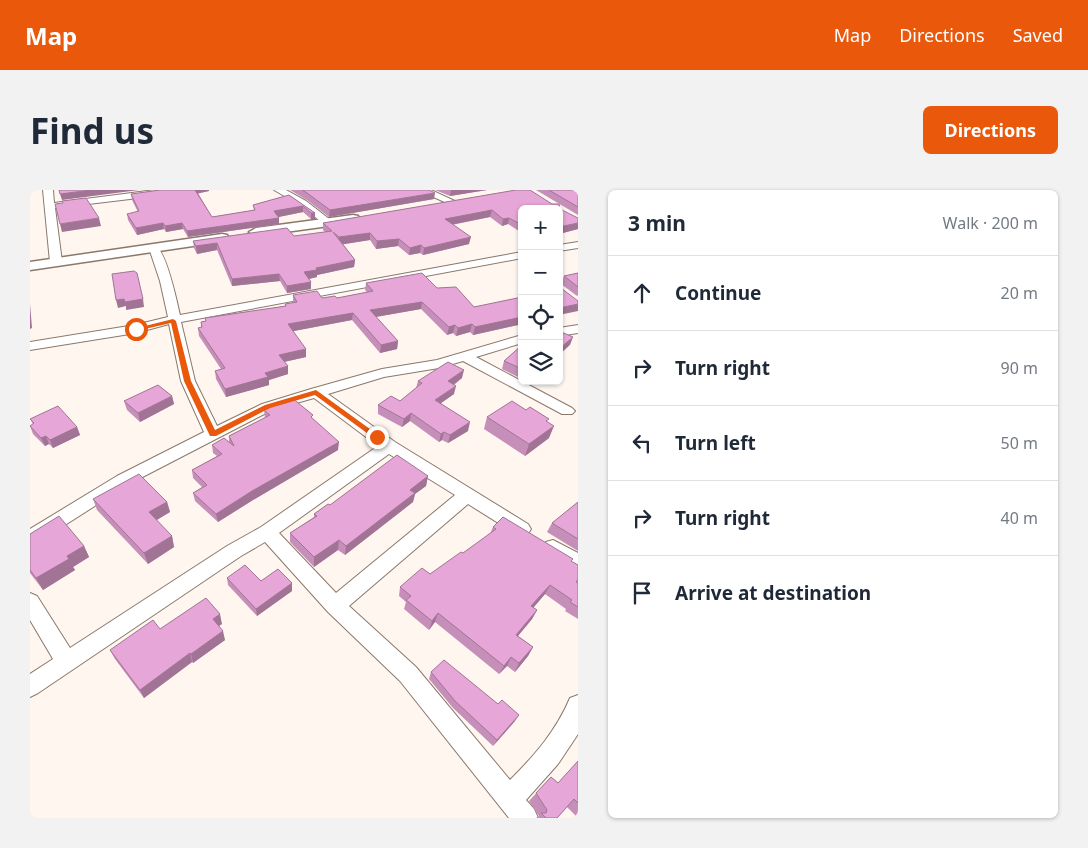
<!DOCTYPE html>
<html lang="en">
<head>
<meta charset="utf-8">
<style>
  body { margin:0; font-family:"Noto Sans",sans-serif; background:#f2f2f3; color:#1f2937 }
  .controls { position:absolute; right:15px; top:15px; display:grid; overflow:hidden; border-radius:8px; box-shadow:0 1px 4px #0004 }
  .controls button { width:45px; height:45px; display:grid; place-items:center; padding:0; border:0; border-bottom:1px solid #e0e1e3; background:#fff; color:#1f2937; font:25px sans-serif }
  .stop { position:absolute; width:15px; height:15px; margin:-11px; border:4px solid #ea580c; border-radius:50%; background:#fff }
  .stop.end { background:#ea580c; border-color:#fff; box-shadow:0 1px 5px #0008 }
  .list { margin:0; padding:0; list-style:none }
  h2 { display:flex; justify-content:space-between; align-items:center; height:65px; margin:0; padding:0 20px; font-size:21px }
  h2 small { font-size:16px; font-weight:400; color:#747a83 }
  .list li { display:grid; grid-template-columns:32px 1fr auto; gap:15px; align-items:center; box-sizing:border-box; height:75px; padding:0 20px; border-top:1px solid #e0e1e3 }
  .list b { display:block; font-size:19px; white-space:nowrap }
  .list em { font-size:16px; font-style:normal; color:#747a83 }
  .icon { flex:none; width:28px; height:28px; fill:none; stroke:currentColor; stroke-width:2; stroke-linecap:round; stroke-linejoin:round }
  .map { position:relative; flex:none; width:548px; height:628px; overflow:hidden; border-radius:8px }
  header { display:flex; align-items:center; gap:30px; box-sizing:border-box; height:70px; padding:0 25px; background:#ea580c; color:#fff }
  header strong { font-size:24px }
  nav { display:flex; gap:28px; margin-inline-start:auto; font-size:18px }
  .intro { display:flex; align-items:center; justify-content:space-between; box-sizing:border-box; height:120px; padding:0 30px }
  h1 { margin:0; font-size:35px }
  .button { padding:12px 22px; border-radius:8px; background:#ea580c; color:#fff; font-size:18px; font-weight:700 }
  main { display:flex; gap:30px; padding:0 30px }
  aside { flex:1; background:#fff; border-radius:8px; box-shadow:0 1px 4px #0004 }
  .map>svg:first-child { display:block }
</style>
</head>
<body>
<header>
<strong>Map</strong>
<nav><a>Map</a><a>Directions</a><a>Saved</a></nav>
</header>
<div class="intro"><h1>Find us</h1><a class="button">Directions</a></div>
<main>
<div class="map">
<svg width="548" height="628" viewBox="0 0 548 628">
  <rect width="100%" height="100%" fill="#fff6f0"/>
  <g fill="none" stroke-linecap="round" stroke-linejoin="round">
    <g stroke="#8b786b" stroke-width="2">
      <g id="minor">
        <path d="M13,0H23L24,13L125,0L130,3L125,6L25,18L32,72L26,75L20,72Z"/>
        <path d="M244,0H256L276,11L303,32L302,34H294L270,15Z"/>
        <path d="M388,0H401L427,12L422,15L419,14Z"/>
        <path d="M548,52V58L529,61V55Z"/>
        <path d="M124,55C136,58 147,112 150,125L492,62V68L151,132L165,191L187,236L232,214L281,199L352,179L407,170L492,145V153L446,167L542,218L545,221L542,224H532L433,171L409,178L354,187L298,204L365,252L498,334L501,339L498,344L492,346L486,344L438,314L319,416L386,477L480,590C505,565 526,541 540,508L548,505V544L528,574L496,610L504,619L508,628H479L370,491L298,422L235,352L211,366L8,503L0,507V484L23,469L0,430V403L7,406L40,458L197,356L231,337L348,256L284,208L242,220L99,294L7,353L0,355V339L87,286L174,242L151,191L139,134L106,143L0,160V152L105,135L138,127L130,91L119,58ZM359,264L425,305L306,403L249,343Z"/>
        <path d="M548,135V143L529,146V138Z"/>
        <path d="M523,350L548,363V381L516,362L514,357L516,352Z"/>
      </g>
    </g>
    <g stroke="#8b786b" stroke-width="3">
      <g id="tertiary">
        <path d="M323,25L328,26L329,29L328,32L226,46L219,42L226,38Z"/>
        <path d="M192,44L197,45L199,48L197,51L0,80V72Z"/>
      </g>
    </g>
    <use href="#minor" fill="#fff" fill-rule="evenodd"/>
    <use href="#tertiary" fill="#fff" fill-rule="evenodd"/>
  </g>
  <g fill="#c68fb9">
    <path d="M130,0H179V1L168,3L182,27L224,20L223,15L259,5L285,23V29H281L273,22L248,27L249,28V34L158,47L153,39L136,42L134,39L107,45L98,30L97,24L108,22L102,10L101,4Z"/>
    <path d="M260,0H399L404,9L299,27L277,10Z"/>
    <path d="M405,0H457L420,6Z"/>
    <path d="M486,0L530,19L548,39L529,44V19H492V43L478,34L472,36L460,27L422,35L439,54L393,65L390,63L379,65L368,56L346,59L340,50L313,54L325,70L324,77L287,85V87L279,89L281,92V99L257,103L250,91L202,96L187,60L167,64L164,58L163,51L264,46L295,42L293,40V33Z"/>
    <path d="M506,0H548V25Z"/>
    <path d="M548,83V105L547,106L531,94L534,86Z"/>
    <path d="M336,93L407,98L444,117L492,107V134L443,145L440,142L426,146L423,143L417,145L391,119L346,127L368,151L367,159L350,163L322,130L263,141L276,167L254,172L258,176V184L239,190V195L196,207L186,189L185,181L191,179L169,146L168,138L171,137V132L176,131L175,128L255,116V114L263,113V105L292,108H307L337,102L335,100Z"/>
    <path d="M492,155V189L472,179L474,171Z"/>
    <path d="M432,188L424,195V204L411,213L438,241L418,253L412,250L409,252L380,231L372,237L348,224V215L370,211L386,198L388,191Z"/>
    <path d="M142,206L144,214L110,232L97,220L94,211Z"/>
    <path d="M234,220L283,229L308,260L223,310L188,332L165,311L163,303L172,297L163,288L162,280L187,266L183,263L182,255L199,252V246L235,228Z"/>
    <path d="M457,227L518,233L519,248L495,266L454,239Z"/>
    <path d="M0,229L47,237L50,245L23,258L19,254L15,256L3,244L0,236L3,234Z"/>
    <path d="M398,286L396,296L385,304L383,312L315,365L308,360L284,377L260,352V343L284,327V324L300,315Z"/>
    <path d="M63,309L137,312L140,322L126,330L142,346L144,357L118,374L67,320Z"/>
    <path d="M548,312V361L517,342L522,333Z"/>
    <path d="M463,337L542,372L548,375V392L547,393H548V429L535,421L536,419L515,404L503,418L507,420L502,429L488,446L503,457L498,466L485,482L477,476L469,484L405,432L399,440L374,419L376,412L369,406L370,397L400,384L433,363L460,344Z"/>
    <path d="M0,344L54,356L59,367L43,377L45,380L13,400L0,383Z"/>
    <path d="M197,388L231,391L262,393V401L227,426L198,395Z"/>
    <path d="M192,434L189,436L195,450L163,473L162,472L114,508L85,469L80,460L130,439Z"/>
    <path d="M401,482L468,514L485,531L463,556L423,518L399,489Z"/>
    <path d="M548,571V628L537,617L527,628H506L509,626L499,611L521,587L528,593Z"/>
  </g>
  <g fill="#a17496">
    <path d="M62,0H109L32,10L30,4Z"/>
    <path d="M165,0H179V1L166,4Z"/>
    <path d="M421,0H457L420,6Z"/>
    <path d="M405,3L404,9L299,27L300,20Z"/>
    <path d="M273,16V22L244,28V21Z"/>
    <path d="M462,20L460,27L414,36L415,29Z"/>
    <rect x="281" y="23" width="4" height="6"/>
    <path d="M69,28L71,36L32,42L30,34Z"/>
    <path d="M249,28V34L158,47L157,41Z"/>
    <path d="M479,28L478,34L472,36L473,29Z"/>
    <path d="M133,33L134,39L107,45L106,38Z"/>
    <path d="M152,33L153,39L136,42L135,36Z"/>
    <path d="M548,33V39L529,44V37Z"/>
    <path d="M340,43V50L309,55V47Z"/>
    <path d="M441,47L439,54L393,65L394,58Z"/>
    <path d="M369,49L368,56L346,59L347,51Z"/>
    <path d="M187,53V60L167,64L166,56Z"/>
    <path d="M391,55L390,63L379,65L380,58Z"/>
    <path d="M325,70L324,77L287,85V87L274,90V82L286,78Z"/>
    <path d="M249,84L250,91L202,96V89Z"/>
    <path d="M281,92V99L257,103V96Z"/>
    <path d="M94,109H113L114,117L96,120V116L88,118L86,110Z"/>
    <path d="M392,112L391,119L339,128L340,120Z"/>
    <path d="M0,114L2,138L0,139Z"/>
    <path d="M548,114V121L529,125V118Z"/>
    <path d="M323,123L322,130L259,142L258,134Z"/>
    <path d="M492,127V134L443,145L445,137Z"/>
    <path d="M442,134L440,142L426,146L428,138Z"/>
    <path d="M425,135L423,143L417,145L419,137Z"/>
    <path d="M543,147L540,155L529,165V159Z"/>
    <path d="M368,151L367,159L350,163L351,155Z"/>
    <path d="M276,159V167L249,173V165Z"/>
    <path d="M258,176V184L239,190V195L196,207L195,199L235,183Z"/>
    <path d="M434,180L432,188L416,200L418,191Z"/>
    <path d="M426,196L424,204L404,218L405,210Z"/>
    <path d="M142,206L144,214L110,232L108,223Z"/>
    <path d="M381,223L380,231L372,237L374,229Z"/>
    <path d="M440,232L438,241L418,253L420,245Z"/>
    <path d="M524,236L519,248L495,266L499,254Z"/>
    <path d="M47,237L50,245L23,258L20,250Z"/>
    <path d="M414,242L412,250L409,252L411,244Z"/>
    <path d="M16,246L19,254L15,256L11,248Z"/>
    <path d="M309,252L308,260L223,310L188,332L186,324L222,301Z"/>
    <path d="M398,286L396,296L385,304L383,312L315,365L316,356L380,300Z"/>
    <path d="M137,312L140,322L122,333L119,322Z"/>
    <path d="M142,346L144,357L118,374L114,363Z"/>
    <path d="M309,350L308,360L284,377V367Z"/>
    <path d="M54,356L59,367L43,377L45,380L13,400L6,388L37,366Z"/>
    <path d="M262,393V401L227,426L226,419Z"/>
    <path d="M520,395L515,404L497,425L501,416Z"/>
    <path d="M507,420L502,429L482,453L486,445Z"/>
    <path d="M408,423L405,432L399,440L402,431Z"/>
    <path d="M190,424L192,434L185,438L183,429Z"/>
    <path d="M193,441L195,450L163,473L161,464Z"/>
    <path d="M503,457L498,466L485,482L489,473Z"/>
    <path d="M160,463L162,472L114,508L110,500Z"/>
    <path d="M481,467L477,476L469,484L474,476Z"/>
    <path d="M489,525L485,531L463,556L467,550Z"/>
  </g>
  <g fill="#e6a6d7" stroke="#a17496">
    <path d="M29,0H62L30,4Z"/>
    <path d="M130,0H165L182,27L225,20L223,15L259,5L285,23H281L273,16L244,21L249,28L157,41L152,33L135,36L133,33L106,38L97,24L109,21L101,4Z"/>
    <path d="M272,0H399L405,3L300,20L277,3Z"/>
    <path d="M486,0H500L522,14H529L530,19L548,28V33L529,37V19H492V35L479,28L473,29L462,20L415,29L441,47L394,58L391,55L380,58L369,49L347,51L340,43L309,47L303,42L325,70L286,78L287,80L274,82L281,92L257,96L249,84L202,89L187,53L166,56L163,51L257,38L264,46L302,41L293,33Z"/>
    <path d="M519,0H548V17Z"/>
    <path d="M56,8L69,28L30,34L25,14L33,13L32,11Z"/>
    <path d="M104,81L107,83L113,109L95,112L94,109L86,110L82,84Z"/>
    <path d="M392,83L407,98L426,97L444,117L492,107V127L445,137L442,134L428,138L425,135L419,137L392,112L340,120L368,151L351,155L323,123L258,134L276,159L249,165L258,176L235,183L238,187L195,199L185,181L195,178L168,138L172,137L171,132L176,131L175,128L256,116L255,114L267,112L263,105L287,101L292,108L305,106L307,108L343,101L336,93Z"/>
    <path d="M548,83V97L534,86Z"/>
    <path d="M531,98L548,111V114L529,118V99Z"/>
    <path d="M529,141L543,147L529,159Z"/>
    <path d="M492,155V179L474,171Z"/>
    <path d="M418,172L434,180L418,191L426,196L405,210L440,232L420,245L414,242L411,244L381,223L374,229L348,215L361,206L370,211L392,193L388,191Z"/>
    <path d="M128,195L142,206L108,223L94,211Z"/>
    <path d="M262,208L283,225L281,227L309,252L222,301L186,324L163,303L177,295L162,280L192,264L182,255L194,248L204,256L199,246L240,225L234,220Z"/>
    <path d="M482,211L496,220L500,217L519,229L516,231L524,236L499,254L457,227Z"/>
    <path d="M28,216L47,237L20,250L16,246L11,248L0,236L4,233L0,229Z"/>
    <path d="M367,265L398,286L380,300L385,303L316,356L309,350L284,367L260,343L287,326L284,324L298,314L300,315Z"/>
    <path d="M109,284L137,312L119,322L142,346L114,363L63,309Z"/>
    <path d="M548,312V349L522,333Z"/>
    <path d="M29,326L54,356L37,366L39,369L6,388L0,380V344Z"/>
    <path d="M473,327L543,369L541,371L548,375V389L546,392L548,393V417L540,412L542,410L520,395L501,416L507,420L486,445L503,457L489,473L481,467L474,476L408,423L402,431L376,410L381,406L370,397L392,378L400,384L431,362L433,363L466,339L463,337Z"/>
    <path d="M215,375L231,391L248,379L262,393L226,419L197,388Z"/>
    <path d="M176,408L190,424L183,429L193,441L161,464L160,463L110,500L80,460L123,430L130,439Z"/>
    <path d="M414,470L468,514L472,510L489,525L467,550L425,511L401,482Z"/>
    <path d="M548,571V613L544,609L527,628H516L511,623H516L517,620L506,603L521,587L528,593Z"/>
  </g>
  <path fill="#ea580c" d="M143,129L146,131L161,191L185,240L235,215L286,200L351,247L345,249L285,205L240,218L186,246H180L154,191L141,133L106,141L103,139Z"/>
</svg>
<div class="controls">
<button>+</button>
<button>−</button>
<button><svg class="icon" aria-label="locate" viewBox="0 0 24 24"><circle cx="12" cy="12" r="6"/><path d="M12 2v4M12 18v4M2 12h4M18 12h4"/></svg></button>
<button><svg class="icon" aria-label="layers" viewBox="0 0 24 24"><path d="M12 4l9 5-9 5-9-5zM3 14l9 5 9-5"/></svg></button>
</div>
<div class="stop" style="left:106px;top:139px"></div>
<div class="stop end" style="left:347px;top:247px"></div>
</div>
<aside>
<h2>3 min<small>Walk · 200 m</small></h2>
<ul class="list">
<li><svg class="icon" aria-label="ahead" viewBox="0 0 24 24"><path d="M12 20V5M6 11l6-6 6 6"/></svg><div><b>Continue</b></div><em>20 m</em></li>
<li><svg class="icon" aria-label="right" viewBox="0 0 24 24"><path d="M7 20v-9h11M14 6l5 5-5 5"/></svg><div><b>Turn right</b></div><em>90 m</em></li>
<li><svg class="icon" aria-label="left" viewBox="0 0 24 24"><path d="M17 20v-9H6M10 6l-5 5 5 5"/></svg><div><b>Turn left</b></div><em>50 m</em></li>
<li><svg class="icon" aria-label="right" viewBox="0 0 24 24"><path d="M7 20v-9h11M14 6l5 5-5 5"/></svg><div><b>Turn right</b></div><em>40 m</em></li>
<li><svg class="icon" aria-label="arrive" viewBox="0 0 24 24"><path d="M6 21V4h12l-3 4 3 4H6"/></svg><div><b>Arrive at destination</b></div></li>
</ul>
</aside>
</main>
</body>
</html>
